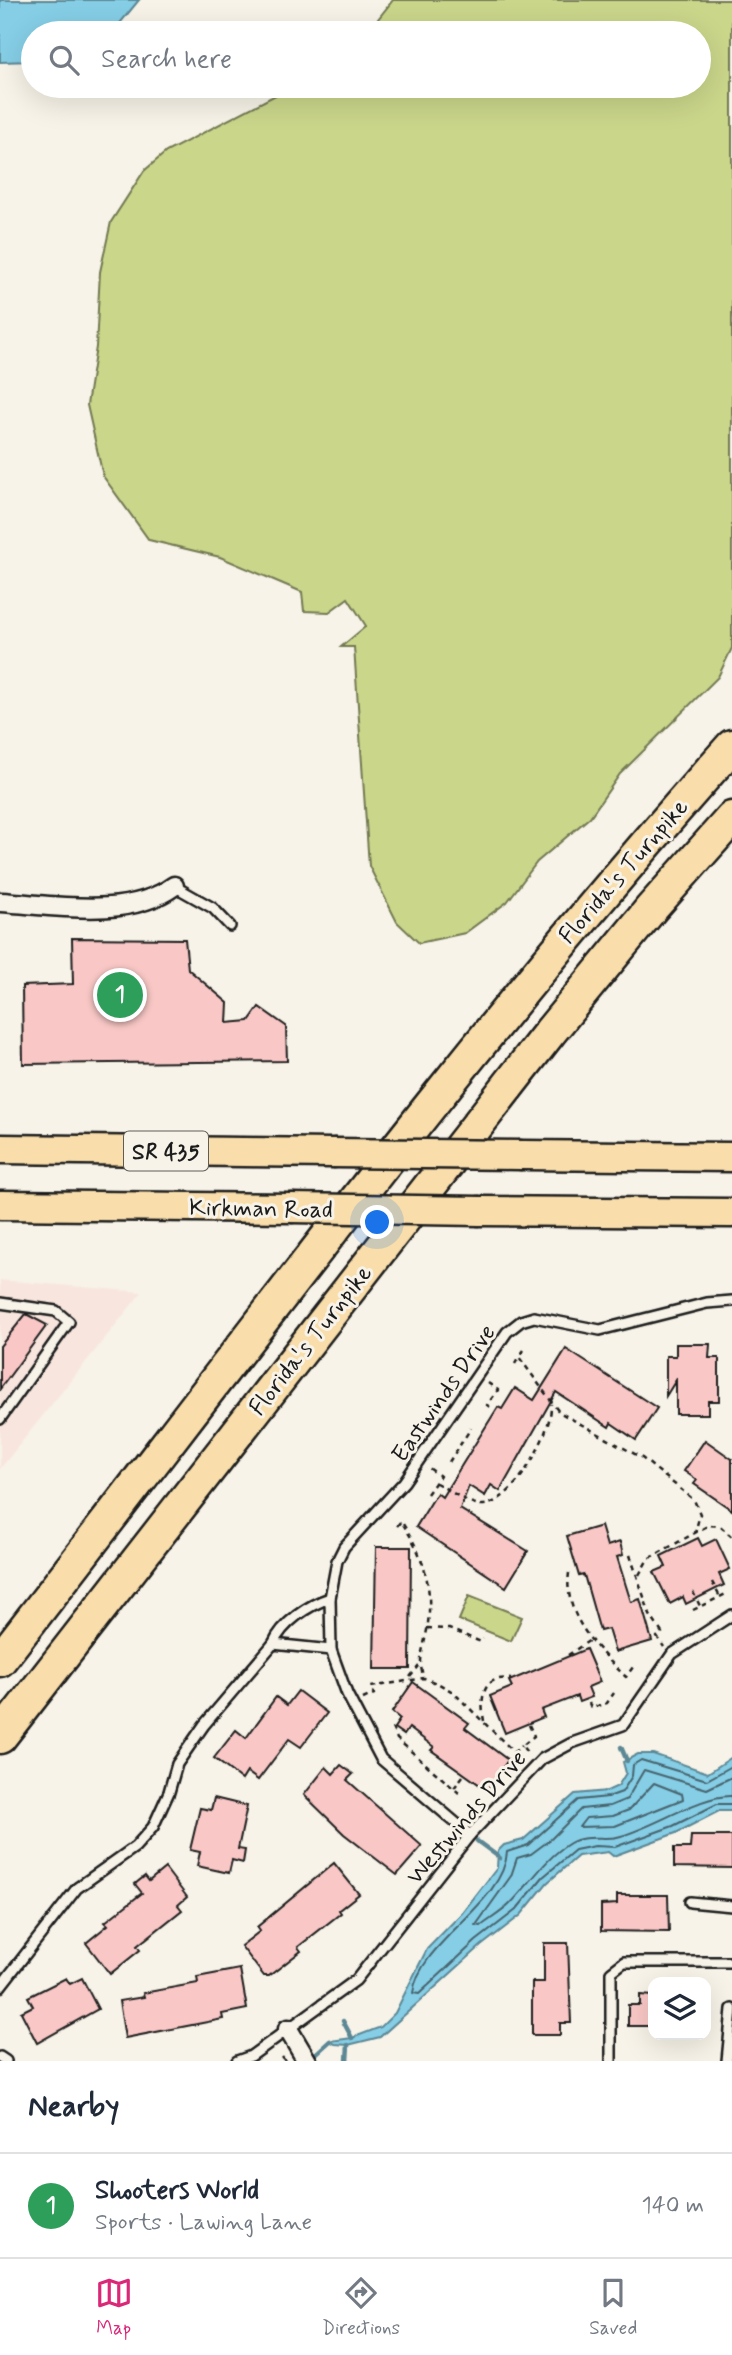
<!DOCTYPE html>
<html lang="en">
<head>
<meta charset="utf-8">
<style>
  body { margin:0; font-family:Mynerve,sans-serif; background:#f6f6f7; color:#1f2937 }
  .controls { position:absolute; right:21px; bottom:21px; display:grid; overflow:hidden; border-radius:14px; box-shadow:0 7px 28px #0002 }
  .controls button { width:63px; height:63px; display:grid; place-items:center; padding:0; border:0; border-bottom:2px solid #e0e1e3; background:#fff; color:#1f2937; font:35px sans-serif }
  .you { position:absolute; left:378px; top:1223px; width:24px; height:24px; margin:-18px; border:5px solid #fff; border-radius:50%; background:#1a73e8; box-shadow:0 0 0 10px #1a73e833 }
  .badge { display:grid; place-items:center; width:46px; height:46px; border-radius:50%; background:#db2777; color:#fff; font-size:23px; font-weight:700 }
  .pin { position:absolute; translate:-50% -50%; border:4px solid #fff; box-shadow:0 2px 7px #0006 }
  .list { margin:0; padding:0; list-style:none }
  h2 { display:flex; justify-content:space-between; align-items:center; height:91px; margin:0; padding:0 28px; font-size:30px }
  h2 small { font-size:23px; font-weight:400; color:#747a83 }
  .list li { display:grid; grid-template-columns:46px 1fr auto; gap:21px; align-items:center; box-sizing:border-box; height:105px; padding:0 28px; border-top:2px solid #e0e1e3 }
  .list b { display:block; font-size:26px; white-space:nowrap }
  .list p { margin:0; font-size:23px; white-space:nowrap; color:#747a83 }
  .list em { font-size:23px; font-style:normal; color:#747a83 }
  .icon { flex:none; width:38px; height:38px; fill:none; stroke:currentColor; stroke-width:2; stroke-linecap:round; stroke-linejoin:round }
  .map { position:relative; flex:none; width:732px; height:2061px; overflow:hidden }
  .search { position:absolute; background:#fff; box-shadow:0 7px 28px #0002; left:21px; right:21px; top:21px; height:77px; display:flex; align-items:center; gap:18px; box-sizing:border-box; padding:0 24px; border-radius:38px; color:#747a83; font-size:26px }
  .sheet { height:196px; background:#fff }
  nav { display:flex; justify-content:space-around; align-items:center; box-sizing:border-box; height:98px; border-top:2px solid #e0e1e3; background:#fff; font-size:19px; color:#747a83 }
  nav a { display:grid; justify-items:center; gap:4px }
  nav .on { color:#db2777 }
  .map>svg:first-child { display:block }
</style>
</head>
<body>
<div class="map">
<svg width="732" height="2061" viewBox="0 0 732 2061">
  <rect width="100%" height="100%" fill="#f7f3e8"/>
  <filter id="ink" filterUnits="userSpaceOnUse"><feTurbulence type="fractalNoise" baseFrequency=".0143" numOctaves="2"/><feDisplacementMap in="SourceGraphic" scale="14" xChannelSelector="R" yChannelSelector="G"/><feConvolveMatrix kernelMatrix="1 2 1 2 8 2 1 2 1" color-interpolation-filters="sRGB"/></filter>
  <g filter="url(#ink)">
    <path fill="#f8e6de" d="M0,1280L142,1292L0,1469Z"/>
    <g fill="#cad68a" stroke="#737953" stroke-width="2">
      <path d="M393,0H732V648L718,677L620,774L590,817L537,862L507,902L465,933L419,943L397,922L369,866L354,647H341L366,626L348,598L329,612L304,611L302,592L220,557L149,540L103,476L87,405L96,347L100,272L111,222L144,171L166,152L293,86H699V33H367Z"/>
      <path d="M469,1596L522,1617L511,1641L459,1620Z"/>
    </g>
    <g fill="#85cee6" stroke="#5b8795" stroke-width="2">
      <path d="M0,0H139L112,33H33V61L0,62Z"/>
      <path d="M638,1754H653L708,1773L732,1757V1811H719L676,1833L613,1856L608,1852L578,1856L547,1883L521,1915L481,1946L380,2037L348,2045L335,2044L330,2041L352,2038L381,2027L395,2013L427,1949L462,1913L497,1868L498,1851L504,1845L523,1840L575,1794L607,1791L618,1786L626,1773L623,1762Z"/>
    </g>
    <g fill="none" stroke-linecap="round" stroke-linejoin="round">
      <g stroke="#46636d" stroke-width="2">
        <path d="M732,1766L707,1780L641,1760L633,1765L632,1776L622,1792L608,1797L578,1800L528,1845L507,1852C504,1904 419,1942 413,1993L419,1994L476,1941L516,1910L543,1877L575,1850L595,1846L615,1847L673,1826L717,1804H732"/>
        <path d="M732,1777L707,1789L644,1770L627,1799L610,1806L581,1809L551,1839L531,1854L517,1858L511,1876L476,1925L481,1926C490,1919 502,1912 510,1904C531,1883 545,1858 570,1843C585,1834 603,1840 617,1837C652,1829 701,1794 732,1796"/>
        <path d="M654,1783L682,1794L683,1799L615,1826L579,1827L586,1818L613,1816L629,1810Z"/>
      </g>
      <g stroke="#5b8795" stroke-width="4.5">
        <path d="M621,1747L627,1761"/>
        <path d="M477,1841L500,1858"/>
        <path d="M343,2021L352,2038"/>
        <path d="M310,2059L330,2041"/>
        <path d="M347,2061L348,2045"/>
      </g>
    </g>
    <g fill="#f9c8c6" stroke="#1c1c1c" stroke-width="2">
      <path d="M72,938L185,939L188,969L228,1003L227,1023L249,1021L259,1007L286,1026L287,1061L23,1064L22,986L73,984Z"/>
      <path d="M26,1314L47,1325L0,1389V1346Z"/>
      <path d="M676,1344H710L709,1358H719V1401H708V1414H676V1380L666,1396V1356H676Z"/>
      <path d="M566,1349L657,1408L636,1440L611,1423L609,1427L556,1392L500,1491L491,1485L485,1496L469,1486L460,1509L528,1551L506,1587L416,1527L437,1493L442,1497L498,1407L502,1409L515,1388L534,1400Z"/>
      <path d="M705,1440L732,1459V1510L694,1484L697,1480L684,1471Z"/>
      <path d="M601,1526L607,1546L620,1542L623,1555L617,1557L631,1602L640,1599L652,1641L615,1652L608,1629L600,1631L584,1575L579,1576L567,1536Z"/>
      <path d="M698,1538L702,1546L716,1539L730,1569L719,1574L724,1585L686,1604L683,1597L670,1604L654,1572L666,1567L661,1556Z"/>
      <path d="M376,1547H411L410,1669H374Z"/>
      <path d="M586,1649L600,1682L588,1687L592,1697L579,1702L577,1696L541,1710L544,1717L505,1733L490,1696L512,1687L509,1681Z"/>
      <path d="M413,1682L469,1723L465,1728L508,1760L487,1790L431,1750L434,1747L409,1728L404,1735L394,1728L400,1719L392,1712Z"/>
      <path d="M298,1691L327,1713L301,1747L289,1739L258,1780L247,1772L242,1780L214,1758L236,1730L246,1738L276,1697L287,1705Z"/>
      <path d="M341,1765L353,1774L347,1780L422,1846L397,1875L344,1834L304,1795L326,1767L333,1774Z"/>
      <path d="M214,1798L247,1806L238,1849L245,1850L243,1863L232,1860L229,1873L197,1866L200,1852L190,1850L200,1808L211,1810Z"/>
      <path d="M691,1836H732V1868L674,1867V1848H690Z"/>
      <path d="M334,1863L359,1894L339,1910L341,1913L298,1947L301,1951L269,1976H264L241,1946L260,1931L257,1927Z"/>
      <path d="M165,1868L187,1897L178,1905L182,1910L137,1946L140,1950L110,1974L86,1943L108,1925L105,1922L142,1893L135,1884L145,1876L149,1881Z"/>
      <path d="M617,1895H668L669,1932L601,1931V1905L617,1904Z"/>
      <path d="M544,1943H568L571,2023H560V2035H532V1982H544Z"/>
      <path d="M240,1969L247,2009L222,2014L223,2019L125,2038L119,2001L144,1997L143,1993L198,1983L197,1977Z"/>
      <path d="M66,1978L70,1984L82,1978L98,2009L37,2043L21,2012L33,2006L28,1997Z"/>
      <path d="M640,1995L653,1996V2026H628V2005H640Z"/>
    </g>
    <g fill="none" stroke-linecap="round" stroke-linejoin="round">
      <g stroke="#1c1c1c" stroke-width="14">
        <g id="service">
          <path d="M174,886L213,908L230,926"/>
          <path d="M0,1303L56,1311L69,1322L0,1419"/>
          <path d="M273,1644L331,1650"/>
          <path d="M470,1835L381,1759L347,1694L331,1650L330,1598L337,1561L344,1547L404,1482L507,1332L521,1321L534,1317L600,1330L707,1303L732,1301"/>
          <path d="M690,1902L732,1906"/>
          <path d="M0,1987L77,1888L135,1847L153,1827L169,1792L177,1764L204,1725L273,1644C282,1623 308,1605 330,1598"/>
          <path d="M0,2057L6,2061"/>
          <path d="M237,2061L251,2056L356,1980L470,1835L542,1759L572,1743L623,1725L672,1654L732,1615"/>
          <path d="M611,2061V1972L624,1962H732"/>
          <path d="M727,2061L732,2009"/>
        </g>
      </g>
      <g stroke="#1c1c1c" stroke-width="23">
        <g id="minor">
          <path d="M0,902C55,905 127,920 174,886"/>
          <path d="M288,2029L307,2061"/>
        </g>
      </g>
      <g stroke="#1c1c1c" stroke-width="33">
        <g id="primary">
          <path d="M0,1149L333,1153"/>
          <path d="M522,1155L732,1157"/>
          <path d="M0,1205L291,1208"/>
          <path d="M480,1211L732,1213"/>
        </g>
      </g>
      <g stroke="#1c1c1c" stroke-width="37">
        <g id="motorway">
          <path d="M0,1660C240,1352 472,1037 732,746"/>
          <path d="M0,1737L550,1032L651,909L732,818"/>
        </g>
      </g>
      <g stroke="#1c1c1c" stroke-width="2.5" stroke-dasharray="5 5" stroke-linecap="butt">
        <path d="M524,1350L519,1357L559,1412L642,1458L694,1500L700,1514L695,1533"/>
        <path d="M515,1364L519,1357"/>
        <path d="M488,1383L498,1390L487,1405L490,1407"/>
        <path d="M449,1462L471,1428"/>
        <path d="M436,1483C448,1489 466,1503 480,1505C512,1508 553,1432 551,1404"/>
        <path d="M427,1494L440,1476L429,1468"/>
        <path d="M397,1526L401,1521C424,1556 434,1587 427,1630C424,1647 417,1661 424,1678"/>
        <path d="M630,1555L650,1615L662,1633L657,1637L664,1647"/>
        <path d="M569,1573C563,1616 598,1650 626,1677L633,1667"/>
        <path d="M639,1575L648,1559L709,1525L720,1526L732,1537"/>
        <path d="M712,1582L720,1597"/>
        <path d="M693,1592L700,1606"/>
        <path d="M693,1610L726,1594"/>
        <path d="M427,1628L449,1629L481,1642L483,1639"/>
        <path d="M568,1655L590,1640"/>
        <path d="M410,1677L419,1666"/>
        <path d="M363,1699L374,1694L371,1687L424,1678L439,1684L453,1692L514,1752L522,1746"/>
        <path d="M589,1703L591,1708L607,1703L614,1693"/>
        <path d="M484,1721C480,1698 482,1675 511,1679"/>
        <path d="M529,1725L534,1736L522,1746L529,1755"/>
        <path d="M392,1728L397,1739L459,1793"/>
        <path d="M454,1788L463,1776"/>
        <path d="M282,2057L285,2061"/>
      </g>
      <use href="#service" stroke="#f7f3e8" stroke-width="9"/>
      <use href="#minor" stroke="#f7f3e8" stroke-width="18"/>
      <use href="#primary" stroke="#f9deab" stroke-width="28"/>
      <use href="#motorway" stroke="#f9deab" stroke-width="32"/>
      <g stroke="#1c1c1c" stroke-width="33" stroke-linecap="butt">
        <g id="primary-bridge">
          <path d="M333,1153L522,1155"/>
          <path d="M291,1208L480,1211"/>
        </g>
      </g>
      <use href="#primary-bridge" stroke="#f9deab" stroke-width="28"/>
    </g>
  </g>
  <g text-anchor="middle" stroke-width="6" stroke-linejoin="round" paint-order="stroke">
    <rect fill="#f7f3e8" stroke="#5e5c59" stroke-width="2" x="124" y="1131.5" width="84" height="39" rx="5"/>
    <g font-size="23" font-weight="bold" fill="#1c1c1c">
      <text x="166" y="1159">SR 435</text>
    </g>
    <g font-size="24" fill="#1c1c1c" stroke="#f7f3e8">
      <text transform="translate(623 871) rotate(-49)" y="8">Florida's Turnpike</text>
      <text transform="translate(261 1208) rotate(1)" y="8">Kirkman Road</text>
      <text transform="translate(310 1340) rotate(-52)" y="8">Florida's Turnpike</text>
      <text transform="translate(443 1393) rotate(-55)" y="8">Eastwinds Drive</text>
      <text transform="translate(466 1817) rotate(-49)" y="8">Westwinds Drive</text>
    </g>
  </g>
</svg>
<div class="controls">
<button><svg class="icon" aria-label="layers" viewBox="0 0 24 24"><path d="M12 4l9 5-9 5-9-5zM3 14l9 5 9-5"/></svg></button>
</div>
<div class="you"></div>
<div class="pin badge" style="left:120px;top:995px;background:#2e9e5b">1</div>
<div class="search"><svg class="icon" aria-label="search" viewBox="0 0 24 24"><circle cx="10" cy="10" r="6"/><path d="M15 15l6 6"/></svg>Search here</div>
</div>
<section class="sheet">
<h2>Nearby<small></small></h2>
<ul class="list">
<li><span class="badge" style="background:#2e9e5b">1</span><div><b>Shooters World</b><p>Sports · Lawing Lane</p></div><em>140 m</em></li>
</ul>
</section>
<nav>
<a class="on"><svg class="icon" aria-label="map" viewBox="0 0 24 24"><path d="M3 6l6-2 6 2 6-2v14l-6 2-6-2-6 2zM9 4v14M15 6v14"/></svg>Map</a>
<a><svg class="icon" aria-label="directions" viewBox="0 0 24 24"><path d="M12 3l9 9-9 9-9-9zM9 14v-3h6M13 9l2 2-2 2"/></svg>Directions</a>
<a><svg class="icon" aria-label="saved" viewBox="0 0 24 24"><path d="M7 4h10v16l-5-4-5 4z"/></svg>Saved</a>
</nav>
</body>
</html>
